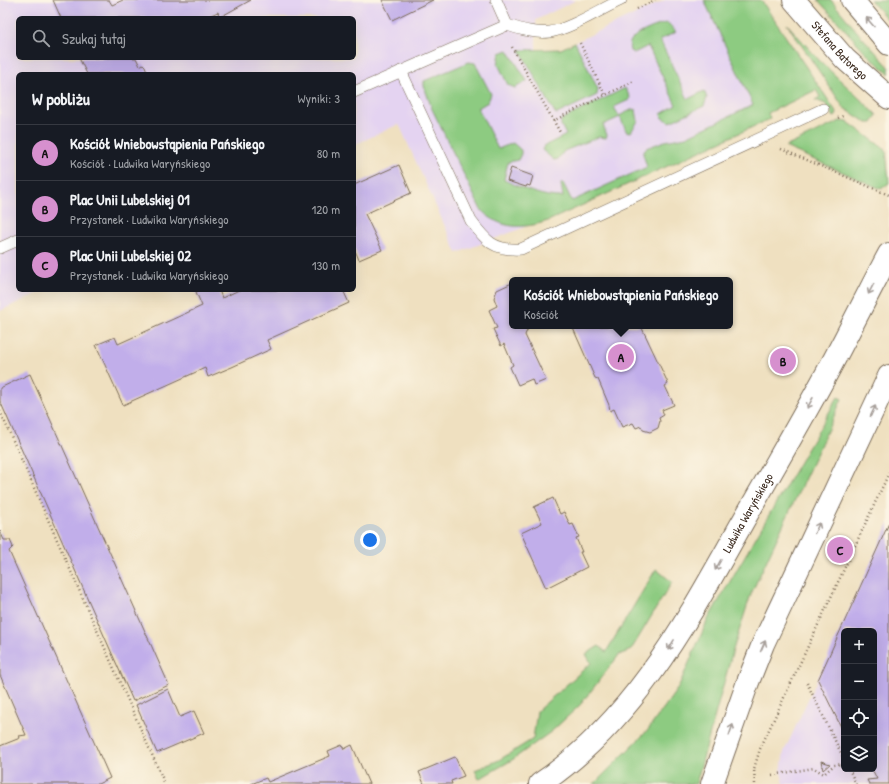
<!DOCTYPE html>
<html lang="pl">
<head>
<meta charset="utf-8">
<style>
  body { margin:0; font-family:"Patrick Hand",sans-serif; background:#242831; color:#f1f3f6 }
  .controls { position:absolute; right:12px; bottom:12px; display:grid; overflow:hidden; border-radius:6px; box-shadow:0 4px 16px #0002 }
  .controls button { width:36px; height:36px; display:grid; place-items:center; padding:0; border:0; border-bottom:1px solid #363941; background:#171b24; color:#f1f3f6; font:20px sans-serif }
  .you { position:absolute; left:370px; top:540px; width:14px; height:14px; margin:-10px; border:3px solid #fff; border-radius:50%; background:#1a73e8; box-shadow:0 0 0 6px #1a73e833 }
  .badge { display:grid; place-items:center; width:26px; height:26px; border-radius:50%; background:#d690ce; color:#111; font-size:13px; font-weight:700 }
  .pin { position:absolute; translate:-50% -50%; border:2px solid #fff; box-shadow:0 1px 4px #0006 }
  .popup { position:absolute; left:509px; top:277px; width:224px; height:52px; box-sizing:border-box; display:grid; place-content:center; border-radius:6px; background:#171b24; filter:drop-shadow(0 1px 3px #0005); font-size:13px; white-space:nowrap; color:#9ea1a6 }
  .popup b { font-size:15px; color:#f1f3f6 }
  .popup::after { content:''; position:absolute; left:50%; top:100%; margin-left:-8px; border:8px solid transparent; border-top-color:#171b24 }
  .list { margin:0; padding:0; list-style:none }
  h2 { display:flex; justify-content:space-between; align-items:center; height:52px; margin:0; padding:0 16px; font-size:17px }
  h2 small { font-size:13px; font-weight:400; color:#9ea1a6 }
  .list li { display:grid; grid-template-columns:26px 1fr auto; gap:12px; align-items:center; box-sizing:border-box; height:56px; padding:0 16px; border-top:1px solid #363941 }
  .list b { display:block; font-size:15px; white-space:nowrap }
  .list p { margin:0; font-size:13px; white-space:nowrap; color:#9ea1a6 }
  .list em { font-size:13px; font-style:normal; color:#9ea1a6 }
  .icon { flex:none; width:22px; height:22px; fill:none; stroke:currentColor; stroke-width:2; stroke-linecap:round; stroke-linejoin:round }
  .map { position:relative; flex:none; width:889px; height:784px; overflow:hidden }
  .search { position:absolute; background:#171b24; box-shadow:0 4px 16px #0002; left:16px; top:16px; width:340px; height:44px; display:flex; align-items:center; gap:10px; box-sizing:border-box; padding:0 14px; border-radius:6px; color:#9ea1a6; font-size:15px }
  .panel { position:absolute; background:#171b24; box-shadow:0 4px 16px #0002; left:16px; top:72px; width:340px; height:220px; border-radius:6px }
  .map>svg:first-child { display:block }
</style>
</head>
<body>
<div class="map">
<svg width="889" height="784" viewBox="0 0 889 784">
  <rect width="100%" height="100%" fill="#fcf5e5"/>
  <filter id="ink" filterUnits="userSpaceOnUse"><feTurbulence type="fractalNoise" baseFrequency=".025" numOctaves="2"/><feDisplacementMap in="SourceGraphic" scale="8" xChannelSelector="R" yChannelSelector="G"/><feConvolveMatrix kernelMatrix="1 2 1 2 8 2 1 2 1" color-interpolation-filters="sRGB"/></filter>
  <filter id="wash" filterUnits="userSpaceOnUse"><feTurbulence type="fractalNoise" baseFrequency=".012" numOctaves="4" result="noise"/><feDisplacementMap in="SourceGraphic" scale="16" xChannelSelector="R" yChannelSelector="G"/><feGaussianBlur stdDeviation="0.9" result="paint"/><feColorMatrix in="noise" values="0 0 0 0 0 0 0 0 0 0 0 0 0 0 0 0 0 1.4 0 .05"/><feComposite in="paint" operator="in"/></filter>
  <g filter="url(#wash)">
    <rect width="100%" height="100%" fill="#efe0c0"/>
    <g fill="#e4d3f1" fill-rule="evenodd">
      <path d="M0,0H576L536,20V51L561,49L665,0H714L770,119L575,208L457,253L399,124L354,145V74H18V290H44L0,311ZM18,18H354V58H18Z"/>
      <path d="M889,523V784H784L781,772L784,752ZM844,631H874V769H844Z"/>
    </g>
    <g fill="#8dcb81" stroke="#647a50">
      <path d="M704,0H761L837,113L836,116L834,117L826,104L815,100L820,97L816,90L768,113L770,119L548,221C523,229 501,230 481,210L432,109L424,86V81L469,62L475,63L491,94L488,102L478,108L498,149L513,143L521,150V154L518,160L508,162L504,180C522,188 543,198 563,197L561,184L563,183L572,201L647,167L643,154L646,148L665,141L686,137L753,105Z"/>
      <path d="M818,0H831L860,35L889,67V74L869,56Z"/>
      <path d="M870,0H889V21L871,1Z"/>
      <path d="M668,23L676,32L660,40L688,99L704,91L707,98L704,106L670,122L662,118L661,114L676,105L648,46L634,53L630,51C629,47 629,43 632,39C637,33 661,23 668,23Z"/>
      <path d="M787,24L820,61L877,115L872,123H867L844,108Z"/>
      <path d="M575,42L598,89L597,95L557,114L555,113L520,50L561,49Z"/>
      <path d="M508,50L527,81L515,88L508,85L498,64L500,53Z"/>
      <path d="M625,88L630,97L629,100L614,107L619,116L633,109L636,110L638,121L631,132L626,131L620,117L603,125L607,135L606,138L599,137L564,151L558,159L554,160L542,150L544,146L566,135L561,125V120Z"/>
      <path d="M840,121L848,122L886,150L889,183L881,189L785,147Z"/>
      <path d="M838,397L842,399L751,594L733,650L696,784H594L648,730L678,688L708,619Z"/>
      <path d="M656,569L672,582L631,650L619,655L580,705L552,731L512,760L479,779L475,770L499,760L533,739L537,711L591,663L586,654L599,646L606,652Z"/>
    </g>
    <g id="blocks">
      <g fill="#c1aeea">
        <path d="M53,0H109L112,5L123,0H251L222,16H219L218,12L204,18H61Z"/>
        <path d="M382,0H433L392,20Z"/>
        <path d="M79,58H136L140,66L143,64L145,66L148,74H87Z"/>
        <path d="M399,165L411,193L365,214L382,250L359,260L354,248V185Z"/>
        <path d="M511,168L533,176L530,186L527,185L526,187L507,181Z"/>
        <path d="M512,283V326H529L525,335L546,380L534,385L532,379L518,385L510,367L513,365L504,344L501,346L493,329L497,328L489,310L497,306L494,298L497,290Z"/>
        <path d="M199,290H219L222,298L239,290H343L349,303L267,340L271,349L232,367L208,377L205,368L123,405L96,345L115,337L118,344L202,306L196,292Z"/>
        <path d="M572,326H641L667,381L668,384L665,386L674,405L662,410L664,415L659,418L660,421L658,428L650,432L643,430L641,426L636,428L633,423L622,427L614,409L610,411L609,405L598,379L595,378Z"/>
        <path d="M30,374L169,685L133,701L0,401V388Z"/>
        <path d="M553,498L560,514L564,512L570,525L573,524L579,537L576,538L582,552H580L587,567L546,588L521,533L542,523L534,507Z"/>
        <path d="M889,523V784H869L867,780L877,779L872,769H874V631H844V733L818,680Z"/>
        <path d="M0,531L4,540H10L13,547L9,551L110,778L98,784H0V746L20,738L19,736L26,735L0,675Z"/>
        <path d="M168,689L180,717L194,711L204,733L157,753L136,705Z"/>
        <path d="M342,745L344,749L352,745L369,784H251L266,778L268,782L330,756L328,751Z"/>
        <path d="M455,757L464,776L451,781L452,784H424L419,772Z"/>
        <path d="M821,761L830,764L823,770Z"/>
      </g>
    </g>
  </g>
  <g filter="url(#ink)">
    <use href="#blocks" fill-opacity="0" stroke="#7a6a57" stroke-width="1"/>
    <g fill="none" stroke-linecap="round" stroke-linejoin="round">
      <g stroke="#7a6a57" stroke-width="12">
        <g id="lane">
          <path d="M507,25C520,29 535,34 550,32C570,29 601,9 621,0"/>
          <path d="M401,71L471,221C486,241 494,251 521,249L823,109"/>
          <path d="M354,92L507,25L496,0"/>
          <path d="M0,248L18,240"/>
        </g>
      </g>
      <g stroke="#7a6a57" stroke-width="24">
        <g id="secondary">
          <path id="s1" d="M794,0L845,59L889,98"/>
          <path d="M852,0L889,44"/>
          <path id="s2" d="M540,784C634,721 687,621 741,525C770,474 800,423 828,371C849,332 868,293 889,254"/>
          <path d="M712,784L748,682L763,644L889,376"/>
        </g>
      </g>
      <g stroke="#7a6a57" stroke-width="2.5" stroke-dasharray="1 3" stroke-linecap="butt">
        <path d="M637,9L655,0"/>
        <path d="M580,43L605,95"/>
        <path d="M512,47L561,134"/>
        <path d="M838,118L845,115"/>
        <path d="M553,121L634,81"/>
        <path d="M781,149L889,195"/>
        <path d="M0,411L165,784"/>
        <path d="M807,683L844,759"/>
        <path d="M849,769L856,784"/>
        <path d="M772,775L814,768L824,774L834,765L844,764"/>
        <path d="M755,784L754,769L760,749L889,473"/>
      </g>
      <use href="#lane" stroke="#fff" stroke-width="11"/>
      <use href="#secondary" stroke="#fff" stroke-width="22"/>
    </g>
    <defs><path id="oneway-shaft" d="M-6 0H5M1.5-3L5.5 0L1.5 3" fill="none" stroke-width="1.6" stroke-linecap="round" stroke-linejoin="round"/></defs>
    <g stroke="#a79f9a">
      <use href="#oneway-shaft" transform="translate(870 22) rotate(-131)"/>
      <use href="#oneway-shaft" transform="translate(871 289) rotate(117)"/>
      <use href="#oneway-shaft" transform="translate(810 403) rotate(119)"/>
      <use href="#oneway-shaft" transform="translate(873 411) rotate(-65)"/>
      <use href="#oneway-shaft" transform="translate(817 528) rotate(-65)"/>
      <use href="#oneway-shaft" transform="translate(718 565) rotate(119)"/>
      <use href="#oneway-shaft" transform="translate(671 645) rotate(121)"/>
      <use href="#oneway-shaft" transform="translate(763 646) rotate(-66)"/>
      <use href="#oneway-shaft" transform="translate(731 730) rotate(-71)"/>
    </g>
  </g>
  <g text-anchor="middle" stroke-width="3.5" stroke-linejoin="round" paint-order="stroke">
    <g font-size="12" fill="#3b2a1e" stroke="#fcf5e5">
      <text dy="4" stroke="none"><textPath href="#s1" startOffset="68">Stefana Batorego</textPath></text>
      <text dy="4" stroke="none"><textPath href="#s2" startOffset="345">Ludwika Waryńskiego</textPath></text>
    </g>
  </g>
</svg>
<div class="controls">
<button>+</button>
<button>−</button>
<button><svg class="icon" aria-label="locate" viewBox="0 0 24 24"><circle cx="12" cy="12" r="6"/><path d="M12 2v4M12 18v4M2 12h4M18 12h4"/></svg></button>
<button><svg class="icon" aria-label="layers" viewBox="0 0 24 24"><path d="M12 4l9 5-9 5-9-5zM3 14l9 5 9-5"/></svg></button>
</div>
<div class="you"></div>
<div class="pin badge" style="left:621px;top:357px">A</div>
<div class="popup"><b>Kościół Wniebowstąpienia Pańskiego</b>Kościół</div>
<div class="pin badge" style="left:783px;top:361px">B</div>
<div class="pin badge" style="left:840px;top:550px">C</div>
<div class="search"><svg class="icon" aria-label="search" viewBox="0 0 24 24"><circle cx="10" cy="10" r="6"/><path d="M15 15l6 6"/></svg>Szukaj tutaj</div>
<section class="panel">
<h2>W pobliżu<small>Wyniki: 3</small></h2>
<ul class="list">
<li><span class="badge">A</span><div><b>Kościół Wniebowstąpienia Pańskiego</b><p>Kościół · Ludwika Waryńskiego</p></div><em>80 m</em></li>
<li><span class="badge">B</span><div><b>Plac Unii Lubelskiej 01</b><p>Przystanek · Ludwika Waryńskiego</p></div><em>120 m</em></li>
<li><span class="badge">C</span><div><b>Plac Unii Lubelskiej 02</b><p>Przystanek · Ludwika Waryńskiego</p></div><em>130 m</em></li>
</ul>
</section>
</div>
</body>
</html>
